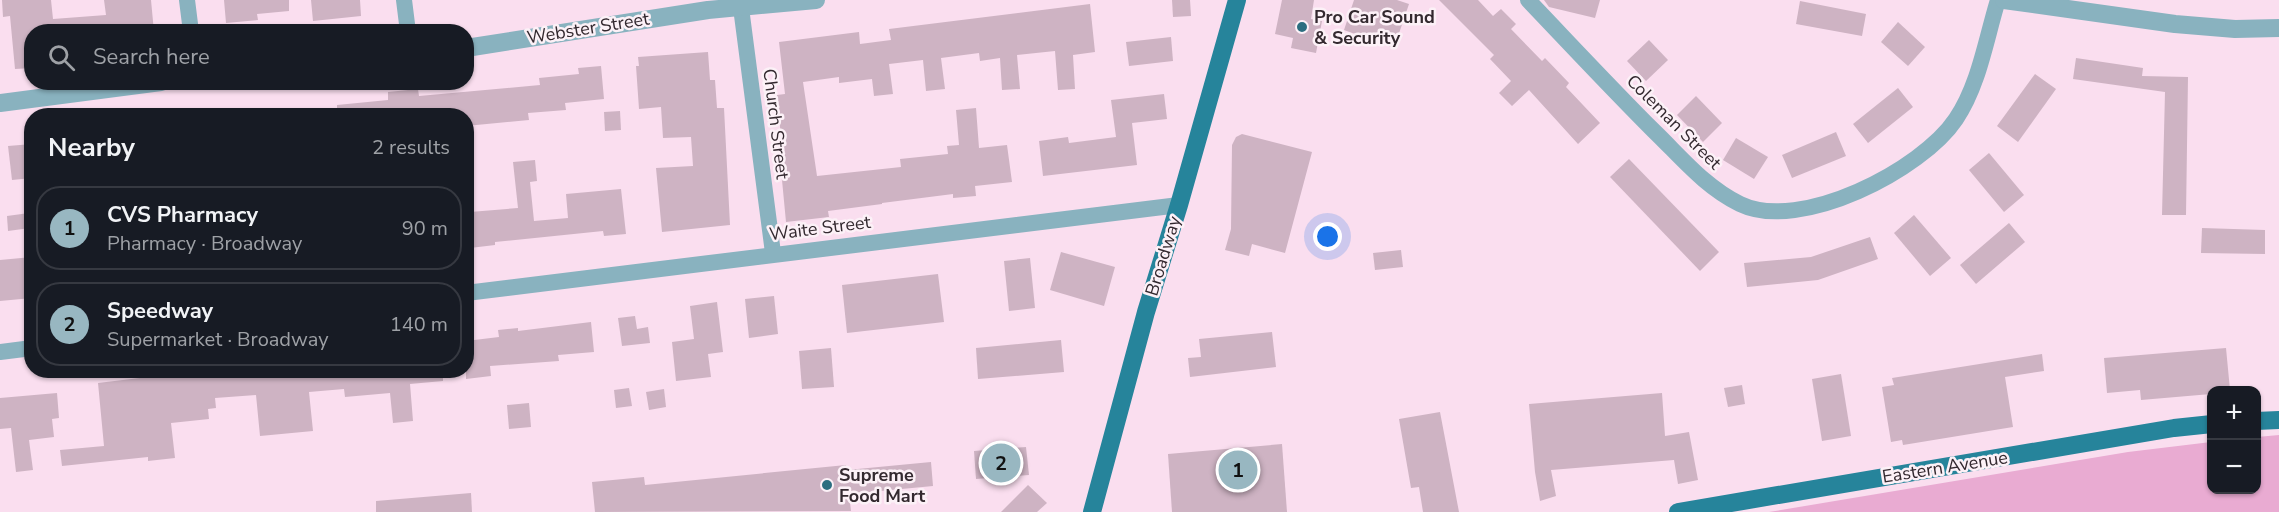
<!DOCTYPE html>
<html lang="en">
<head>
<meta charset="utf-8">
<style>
  body { margin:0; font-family:"Nunito Sans",sans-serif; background:#20242c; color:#f1f3f6 }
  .controls { position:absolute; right:18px; bottom:18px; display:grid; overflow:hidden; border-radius:12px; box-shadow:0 2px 4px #0004 }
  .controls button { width:54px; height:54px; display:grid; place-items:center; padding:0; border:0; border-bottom:2px solid #363941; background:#171b24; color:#f1f3f6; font:30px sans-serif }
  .you { position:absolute; left:1328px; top:237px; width:21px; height:21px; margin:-15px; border:4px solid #fff; border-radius:50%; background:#1a73e8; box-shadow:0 0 0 9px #1a73e833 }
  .badge { display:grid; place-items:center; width:39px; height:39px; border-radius:50%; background:#98b7c1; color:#111; font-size:20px; font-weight:700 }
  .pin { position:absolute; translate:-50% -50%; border:3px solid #fff; box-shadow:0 2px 6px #0006 }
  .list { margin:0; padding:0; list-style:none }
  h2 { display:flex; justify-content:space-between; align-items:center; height:78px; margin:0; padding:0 24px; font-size:26px }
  h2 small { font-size:20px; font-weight:400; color:#9ea1a6 }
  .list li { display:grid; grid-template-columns:39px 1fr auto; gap:18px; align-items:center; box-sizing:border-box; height:84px; margin:0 12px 12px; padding:0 12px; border:2px solid #363941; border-radius:24px }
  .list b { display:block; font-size:22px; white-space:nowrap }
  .list p { margin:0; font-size:20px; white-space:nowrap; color:#9ea1a6 }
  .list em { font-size:20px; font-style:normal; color:#9ea1a6 }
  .icon { flex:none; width:33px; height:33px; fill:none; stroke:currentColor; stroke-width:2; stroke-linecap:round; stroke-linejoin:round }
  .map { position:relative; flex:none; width:2279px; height:512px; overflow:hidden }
  .search { position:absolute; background:#171b24; box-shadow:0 2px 4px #0004; left:24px; top:24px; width:450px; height:66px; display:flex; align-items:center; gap:15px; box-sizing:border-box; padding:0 21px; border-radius:24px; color:#9ea1a6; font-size:22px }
  .panel { position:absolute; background:#171b24; box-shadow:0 2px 4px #0004; left:24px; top:108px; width:450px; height:270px; border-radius:24px }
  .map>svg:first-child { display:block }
</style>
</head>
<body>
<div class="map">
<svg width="2279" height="512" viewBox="0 0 2279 512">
  <rect width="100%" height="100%" fill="#fadeef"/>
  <path fill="#e9abd2" d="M2279,435V512H1769L2128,452L2211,442L2212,490H2256L2257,437Z"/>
  <g fill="#ceb3c3">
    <path d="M2,0H51L53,19L106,15L104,0H151L154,32H32V68L15,69L10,16L3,17Z"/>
    <path d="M224,0H289V11L257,14L258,20L226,23Z"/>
    <path d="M311,0H360L361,16L313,21Z"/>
    <path d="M1172,0H1190L1191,16L1173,17Z"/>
    <path d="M1282,0H1314L1311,19L1322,21L1316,53L1291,48L1293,38L1275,34Z"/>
    <path d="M1354,0H1397L1409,4L1394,48L1344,30Z"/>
    <path d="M1439,0H1478L1493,16L1501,9L1516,24L1511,29L1542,61L1545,58L1569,83L1566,87L1600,123L1578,144L1529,90L1512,106L1499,93L1511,81L1490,59L1494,55Z"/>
    <path d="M1544,0H1600L1595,18L1549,7Z"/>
    <path d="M1800,1L1866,14L1862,36L1796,24Z"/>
    <path d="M1090,4L1095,52L1073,55L1075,89L1058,90L1055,51L1017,55L1020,89L1002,90L1000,58L980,61L979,53L941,58L945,89L926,91L923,60L889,64L893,94L874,96L872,79L839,83V77L803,82L817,176L901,167L900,159L948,154L947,146L959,145L956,110L976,108L979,148L1007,145L1012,182L975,186L976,196L953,198V194L882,203V204L828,211L829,217L786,222L782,180H785L777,95L785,94L779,42L859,32L860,44L891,40L889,29Z"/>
    <path d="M1898,22L1925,47L1908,66L1881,42Z"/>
    <path d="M1171,37L1173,61L1129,66L1126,42Z"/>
    <path d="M1649,40L1668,60L1646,81L1627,61Z"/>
    <path d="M708,52L710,80H715L717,108H724L730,225L662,232L656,168L693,166L691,137L663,138L661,107L639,109L636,66H639L638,57Z"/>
    <path d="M2076,58L2143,68L2142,76L2188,77L2186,215H2162L2165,92L2073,79Z"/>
    <path d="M601,66L604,99L565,103L566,110L528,113L529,120L466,126V116H442V111L396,116H337V105L388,100V92L418,89L419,96L540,85L539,78L579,74L578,68Z"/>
    <path d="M2035,74L2056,89L2018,142L1997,126Z"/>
    <path d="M1898,88L1913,107L1868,143L1853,124Z"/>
    <path d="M1164,94L1167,119L1132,123L1137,165L1043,176L1039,141L1068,137L1069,143L1116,137L1111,100Z"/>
    <path d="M1696,96L1722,123L1703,142L1677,115Z"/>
    <path d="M620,111L621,130L605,131L604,112Z"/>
    <path d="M1836,132L1846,156L1792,178L1782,155Z"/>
    <path d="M1242,134L1312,152L1285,253L1252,244L1249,256L1225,250L1231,229L1232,145L1236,137Z"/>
    <path d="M1736,138L1768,157L1754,179L1723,160Z"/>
    <path d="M32,144V178L12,180L8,146Z"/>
    <path d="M1989,153L2024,195L2004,212L1969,170Z"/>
    <path d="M1629,159L1719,252L1700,271L1610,177Z"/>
    <path d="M535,160L537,181L530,182L534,221L568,218L566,194L621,189L626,234L604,236L603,231L495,242V245L470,248L467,224H471L470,212L518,208L513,162Z"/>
    <path d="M29,213L30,228L8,231L7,216Z"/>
    <path d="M1914,215L1951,258L1930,276L1894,233Z"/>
    <path d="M2009,223L2025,242L1976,284L1960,265Z"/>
    <path d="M2202,228L2265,230V254L2201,253Z"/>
    <path d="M1870,237L1878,259L1818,280L1747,287L1744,263L1811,257Z"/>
    <path d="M1401,250L1403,267L1375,270L1373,253Z"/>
    <path d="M1061,252L1115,267L1104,306L1050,290Z"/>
    <path d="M32,257V298L0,301V260Z"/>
    <path d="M1030,258L1035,308L1009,311L1004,261Z"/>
    <path d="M938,274L944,322L847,333L842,285Z"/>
    <path d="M774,296L778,334L749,338L745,299Z"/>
    <path d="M717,302L723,352L708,354L711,377L676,381L672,342L694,339L690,306Z"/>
    <path d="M635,316L637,329L648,327L650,343L622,346L618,318Z"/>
    <path d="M591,322L594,352L558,355L559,361L490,366L491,376L466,379V341L499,337L498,330L518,328V331Z"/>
    <path d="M1272,332L1276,367L1190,377L1188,358L1201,357L1199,339Z"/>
    <path d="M1061,340L1064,372L978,379L976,348Z"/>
    <path d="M831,348L834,387L802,389L799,351Z"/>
    <path d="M2226,348L2230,390H2211V394L2141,400L2140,390L2107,393L2104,358Z"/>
    <path d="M2042,354L2044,371L2005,377L2013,427L1903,445L1902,440L1891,442L1882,387L1894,385L1892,378Z"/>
    <path d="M206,370H213V373L236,370H443V381L410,384L413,421L393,423L390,393L345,397L344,389L309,392L313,431L260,436L256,395L215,398L216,408L208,409L209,419L171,423L175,458L148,461V457L62,466L60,450L104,446L98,383Z"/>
    <path d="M1841,374L1851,436L1822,441L1812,379Z"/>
    <path d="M1742,385L1745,404L1728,407L1724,388Z"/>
    <path d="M629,388L632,406L616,408L614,390Z"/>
    <path d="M664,389L666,407L649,410L646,392Z"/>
    <path d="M57,393L59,418L52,419L54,437L29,440L33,470L16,472L11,428L0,429V398Z"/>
    <path d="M1662,393L1665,436L1689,432L1698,480L1678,484L1674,460L1551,470L1556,496L1540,501L1535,472L1529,404Z"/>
    <path d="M529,403L531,427L509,429L507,405Z"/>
    <path d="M1440,412L1459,512H1423L1419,487L1411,488L1399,419Z"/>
    <path d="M1282,444L1287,512H1172L1168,454Z"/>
    <path d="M1026,447L1029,475L976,479L974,451Z"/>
    <path d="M931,462L933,486L849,494L851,511L595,512L592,482L644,477L645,485L846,465L847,470Z"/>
    <path d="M1028,485L1047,503L1037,512H1001Z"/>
    <path d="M471,493L472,512H376V501Z"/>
  </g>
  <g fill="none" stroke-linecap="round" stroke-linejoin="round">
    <g stroke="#89b2bf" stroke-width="16">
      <path d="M187,0L191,32"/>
      <path d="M404,0L408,32"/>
      <path d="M740,0L773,253"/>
      <path d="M1528,0C1570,44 1611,88 1654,131C1681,157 1705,187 1740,204C1800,233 1922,170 1956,119C1979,85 1986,39 1998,0"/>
      <path d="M466,293C704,263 942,234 1179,205"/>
      <path d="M0,352L32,348"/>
    </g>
    <g stroke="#89b2bf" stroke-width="18">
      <path d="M2004,0L2175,24L2235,29L2279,28"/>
      <path d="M466,48L708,10L816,0"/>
      <path d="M0,103L161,82"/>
    </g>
    <g stroke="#26849b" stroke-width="18">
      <path d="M2256,421L2279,420"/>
      <path d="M1092,512L1146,312L1179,205L1237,0"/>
      <path d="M1678,512L2174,428L2212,424"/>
    </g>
  </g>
  <g fill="#2b6e80" stroke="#fcf1f7" stroke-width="2">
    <circle cx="1302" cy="27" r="6"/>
    <circle cx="827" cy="485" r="6"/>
  </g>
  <g text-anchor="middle" stroke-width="5" stroke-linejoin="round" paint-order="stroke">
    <g font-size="18" font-weight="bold" fill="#33292f" stroke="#fcf1f7" text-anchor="start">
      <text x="1314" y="23">Pro Car Sound<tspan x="1314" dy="21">&amp; Security</tspan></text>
      <text x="839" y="481">Supreme<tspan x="839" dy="21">Food Mart</tspan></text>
    </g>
    <g font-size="18" fill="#33292f" stroke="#fcf1f7">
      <text transform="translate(588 28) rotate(-9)" y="6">Webster Street</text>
      <text transform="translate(1674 122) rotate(45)" y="6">Coleman Street</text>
      <text transform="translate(776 124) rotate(83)" y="6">Church Street</text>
      <text transform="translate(820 228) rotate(-7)" y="6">Waite Street</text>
      <text transform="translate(1163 256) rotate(-73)" y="6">Broadway</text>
      <text transform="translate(1945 467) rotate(-9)" y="6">Eastern Avenue</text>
    </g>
  </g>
</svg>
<div class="controls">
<button>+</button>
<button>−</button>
</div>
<div class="you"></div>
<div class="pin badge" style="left:1238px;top:470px">1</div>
<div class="pin badge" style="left:1001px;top:463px">2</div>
<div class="search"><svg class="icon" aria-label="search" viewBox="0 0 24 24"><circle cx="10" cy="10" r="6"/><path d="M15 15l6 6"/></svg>Search here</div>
<section class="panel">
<h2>Nearby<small>2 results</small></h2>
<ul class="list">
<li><span class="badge">1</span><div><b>CVS Pharmacy</b><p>Pharmacy · Broadway</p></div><em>90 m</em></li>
<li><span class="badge">2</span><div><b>Speedway</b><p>Supermarket · Broadway</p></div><em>140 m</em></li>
</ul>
</section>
</div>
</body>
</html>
